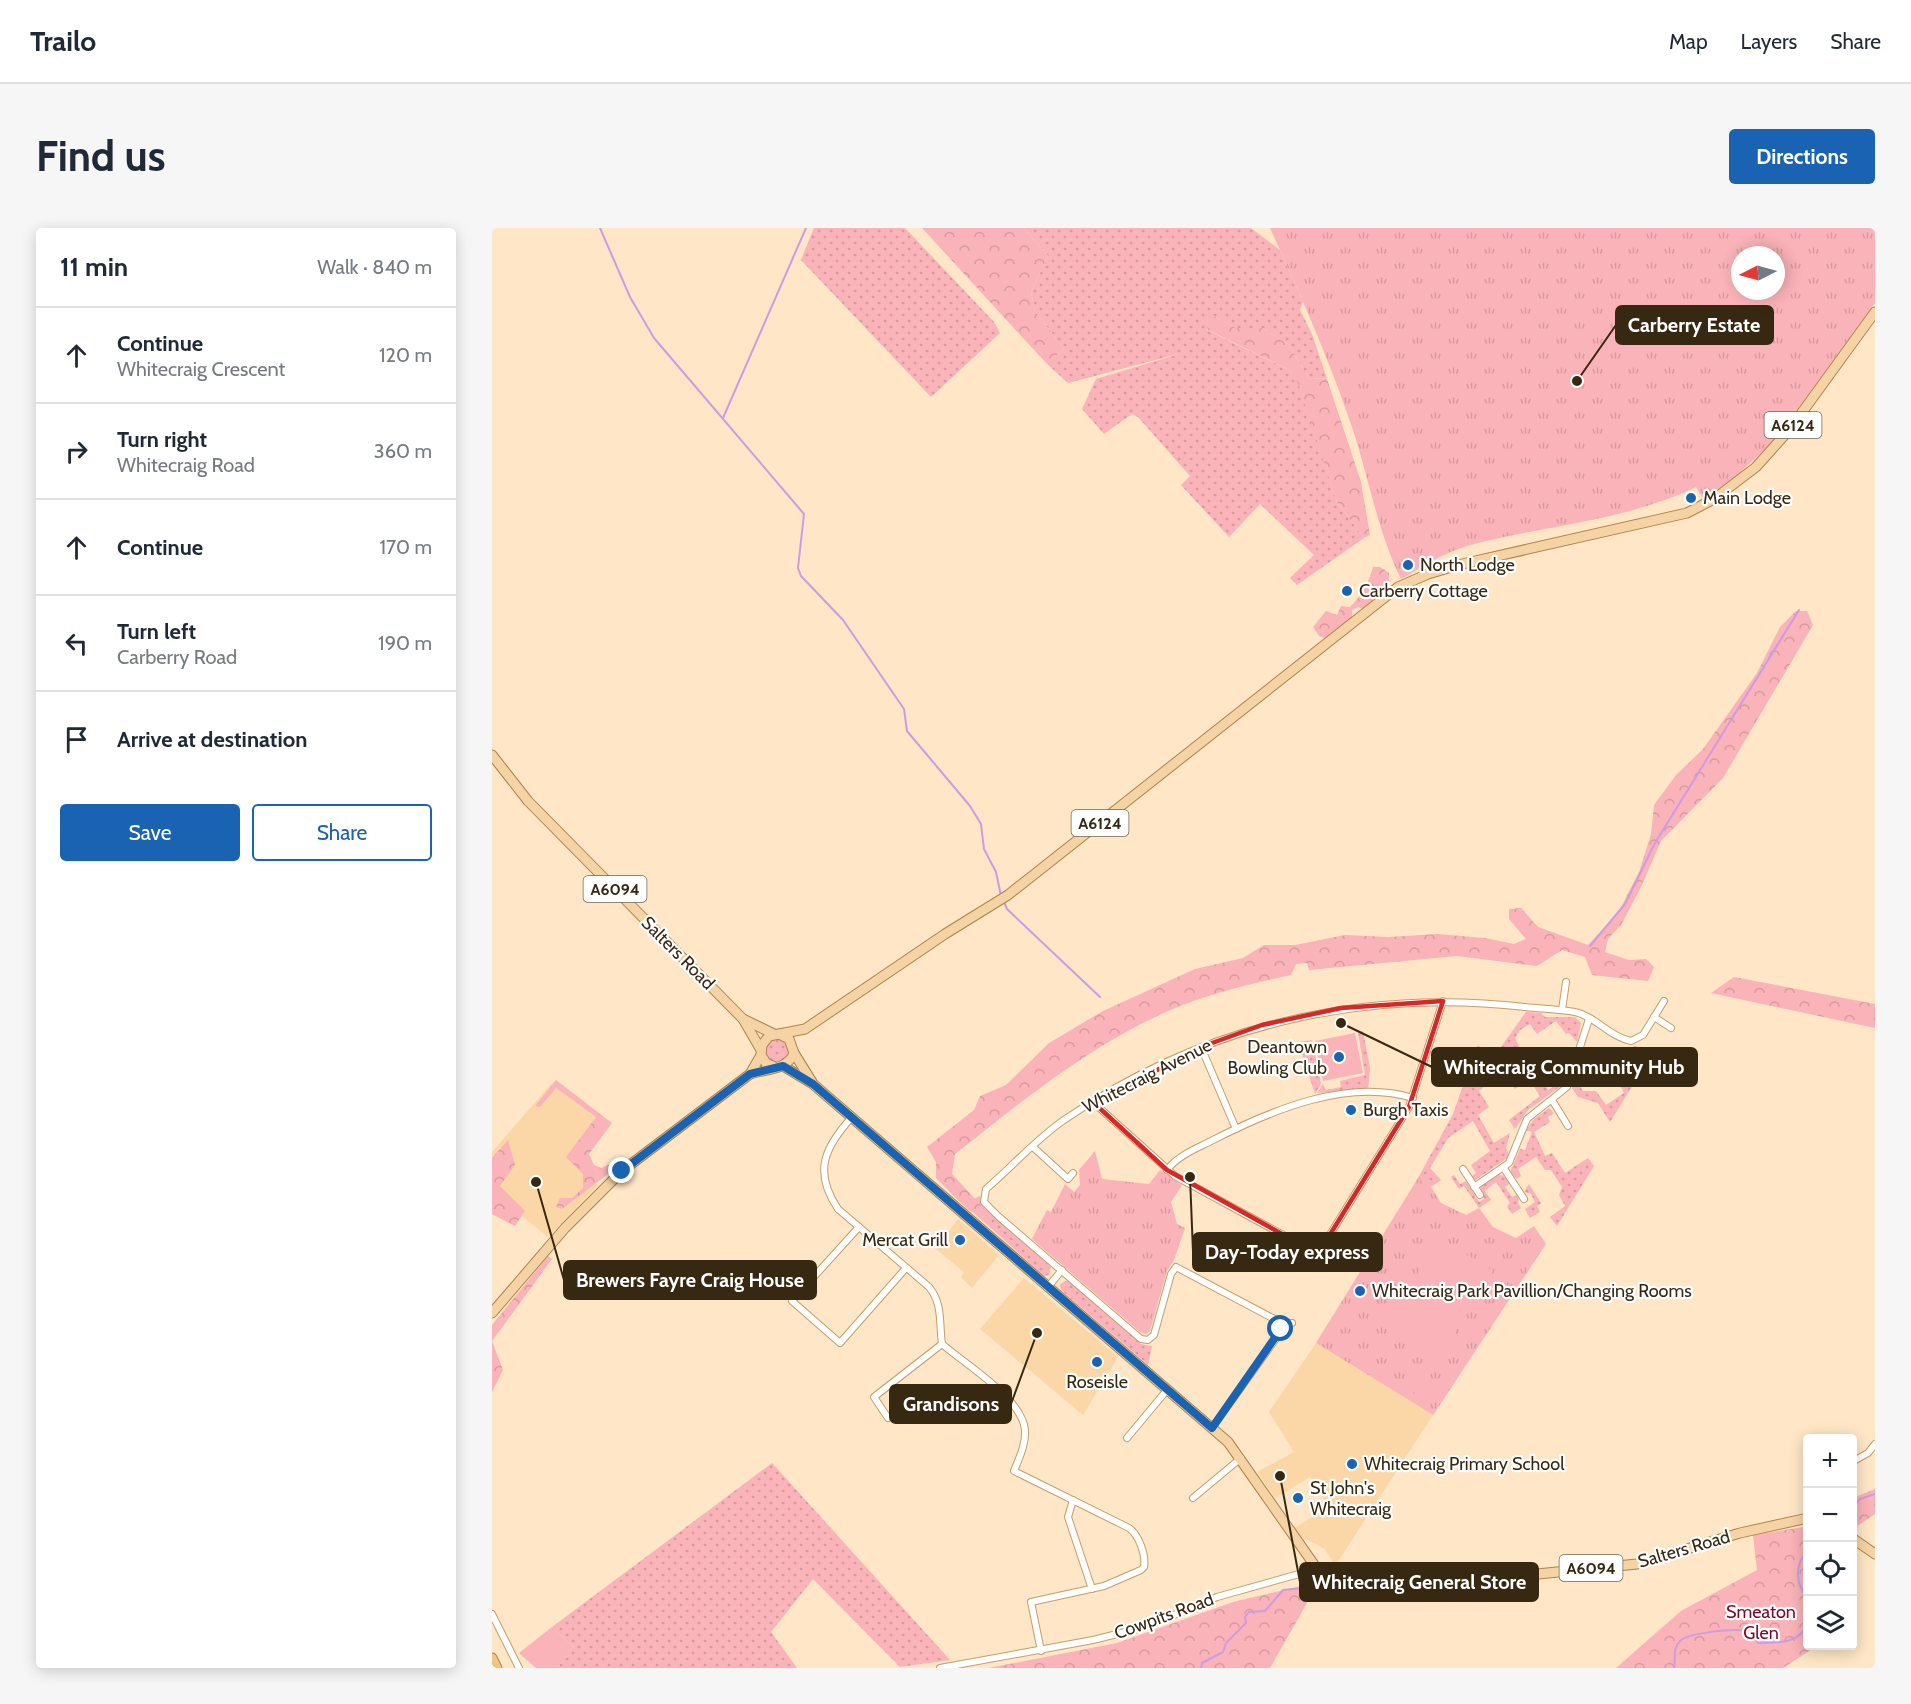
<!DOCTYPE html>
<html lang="en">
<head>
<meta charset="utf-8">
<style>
  body { margin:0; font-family:Cabin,sans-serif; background:#f6f6f7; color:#1f2937 }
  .controls { position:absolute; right:18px; bottom:18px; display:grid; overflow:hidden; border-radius:6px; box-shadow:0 3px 15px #0003 }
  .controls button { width:54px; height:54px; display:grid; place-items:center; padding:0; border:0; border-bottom:2px solid #e0e1e3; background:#fff; color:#1f2937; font:30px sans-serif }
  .compass { position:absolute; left:1239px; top:18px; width:54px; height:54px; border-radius:50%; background:#fff; box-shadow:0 3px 15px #0003; rotate:264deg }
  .stop { position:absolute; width:18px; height:18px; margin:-14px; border:4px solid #1a62b2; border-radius:50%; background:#fff }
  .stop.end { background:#1a62b2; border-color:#fff; box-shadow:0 2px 6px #0008 }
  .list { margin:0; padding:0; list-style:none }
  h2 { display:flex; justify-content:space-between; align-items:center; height:78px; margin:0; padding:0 24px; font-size:26px }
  h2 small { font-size:20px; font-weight:400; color:#747a83 }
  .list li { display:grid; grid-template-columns:39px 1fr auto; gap:18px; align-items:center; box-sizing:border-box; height:96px; padding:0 24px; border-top:2px solid #e0e1e3 }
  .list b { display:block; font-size:22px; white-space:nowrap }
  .list p { margin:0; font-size:20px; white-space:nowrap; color:#747a83 }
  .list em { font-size:20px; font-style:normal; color:#747a83 }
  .actions { display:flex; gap:12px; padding:18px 24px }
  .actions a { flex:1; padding:14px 0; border:2px solid #1a62b2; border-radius:6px; text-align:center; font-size:21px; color:#1a62b2 }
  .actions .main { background:#1a62b2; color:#fff }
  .icon { flex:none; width:33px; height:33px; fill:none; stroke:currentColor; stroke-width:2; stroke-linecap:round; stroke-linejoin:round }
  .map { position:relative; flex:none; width:1383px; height:1440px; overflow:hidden; border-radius:6px }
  header { display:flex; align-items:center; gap:36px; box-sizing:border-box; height:84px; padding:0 30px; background:#fff; border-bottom:2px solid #e0e1e3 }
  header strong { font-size:28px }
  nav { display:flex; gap:33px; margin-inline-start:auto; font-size:21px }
  .intro { display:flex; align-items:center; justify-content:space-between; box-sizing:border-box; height:144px; padding:0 36px }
  h1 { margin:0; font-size:42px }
  .button { padding:15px 27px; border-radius:6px; background:#1a62b2; color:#fff; font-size:21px; font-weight:700 }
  main { display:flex; gap:36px; padding:0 36px }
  aside { flex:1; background:#fff; border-radius:6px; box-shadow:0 3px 15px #0003 }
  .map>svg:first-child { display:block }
</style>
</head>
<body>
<header>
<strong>Trailo</strong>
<nav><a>Map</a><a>Layers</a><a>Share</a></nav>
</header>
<div class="intro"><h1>Find us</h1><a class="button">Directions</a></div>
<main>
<aside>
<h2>11 min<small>Walk · 840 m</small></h2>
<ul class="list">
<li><svg class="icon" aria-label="ahead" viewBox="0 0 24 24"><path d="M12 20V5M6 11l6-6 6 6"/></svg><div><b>Continue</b><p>Whitecraig Crescent</p></div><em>120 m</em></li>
<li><svg class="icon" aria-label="right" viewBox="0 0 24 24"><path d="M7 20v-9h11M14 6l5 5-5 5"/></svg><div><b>Turn right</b><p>Whitecraig Road</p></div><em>360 m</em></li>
<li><svg class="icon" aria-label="ahead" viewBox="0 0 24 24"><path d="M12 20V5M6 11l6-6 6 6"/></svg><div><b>Continue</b></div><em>170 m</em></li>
<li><svg class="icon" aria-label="left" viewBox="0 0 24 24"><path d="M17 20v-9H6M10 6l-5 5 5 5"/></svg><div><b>Turn left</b><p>Carberry Road</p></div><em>190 m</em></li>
<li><svg class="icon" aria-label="arrive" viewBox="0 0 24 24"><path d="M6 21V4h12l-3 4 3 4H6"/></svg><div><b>Arrive at destination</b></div></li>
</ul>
<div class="actions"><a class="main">Save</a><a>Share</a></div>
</aside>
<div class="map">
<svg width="1383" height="1440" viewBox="0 0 1383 1440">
  <defs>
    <pattern id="grass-dots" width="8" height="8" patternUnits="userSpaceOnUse" patternTransform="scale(1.5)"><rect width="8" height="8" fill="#fab3b8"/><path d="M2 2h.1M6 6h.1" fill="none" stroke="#d79a9d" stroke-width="1.8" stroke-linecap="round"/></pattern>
    <pattern id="forest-crowns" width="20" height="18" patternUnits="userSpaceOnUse" patternTransform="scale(1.5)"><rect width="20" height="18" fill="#fab3b8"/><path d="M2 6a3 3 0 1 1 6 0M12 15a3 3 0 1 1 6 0" fill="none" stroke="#d79a9d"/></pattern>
    <pattern id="park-tufts" width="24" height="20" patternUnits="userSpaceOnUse" patternTransform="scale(1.5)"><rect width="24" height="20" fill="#fab3b8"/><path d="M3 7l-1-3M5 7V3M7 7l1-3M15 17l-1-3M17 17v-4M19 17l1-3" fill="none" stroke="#d79a9d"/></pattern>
  </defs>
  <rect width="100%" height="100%" fill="#fee6c6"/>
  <g fill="#fbd7a7">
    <path d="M59,856L105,889L91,946L106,957L56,1009L0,964V924Z"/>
    <path d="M466,991L507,1027L480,1060L469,1049L472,1044L444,1021Z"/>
    <path d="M532,1050L626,1129L591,1187L488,1101Z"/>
    <path d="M824,1115L941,1187L843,1338L833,1321L814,1311L811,1313L802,1300L837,1279L818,1249L783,1270L765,1244L802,1224L777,1184Z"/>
  </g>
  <g fill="url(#grass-dots)">
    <path d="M322,0H413L502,94L508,105L439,169L309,32Z"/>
    <path d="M532,0H759L788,22L811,74L808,82L820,106L835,151L817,150L797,117L771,100H744L723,89L715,102L797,142L807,155L845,274L872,310L805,357L798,350L822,327L768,276L737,309L689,257L698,248L646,189L640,186L612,206L590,181L604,151L690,125L576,155L555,136L572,121L543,83L539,64L556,28Z"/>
    <path d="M1034,784L1049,785L1053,789H1083L1089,795L1085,814L1077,805L1074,806L1064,793L1045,806L1038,796L1028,802L1023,810L1029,822L1012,833L1020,845L1026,842L1031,856L1023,861L1010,843L987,863L997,879L986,887L1002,915L1018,905L1014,920L1018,928L982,953L979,949L984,945L979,937L998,923L981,893L956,910L938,940L949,952L939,959L926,950L961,886L985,818L1006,823Z"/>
    <path d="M871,803L878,840L876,861L825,865L831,856L834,862L849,859L848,853L873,847L866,804Z"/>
    <circle cx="285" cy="823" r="11"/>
    <path d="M820,812L829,855L823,866L806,814Z"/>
    <path d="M1144,818L1150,828L1167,839L1164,843L1149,844L1118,894L1106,875L1086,869L1080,860L1083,850L1091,863H1104L1114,877L1132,865L1128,857L1138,847L1142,839L1133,821Z"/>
    <path d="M1046,844L1056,862L1067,855L1069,858L1036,882L1023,901L1017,892L1048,868L1036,850Z"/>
    <path d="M1057,880L1062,885L1056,889L1058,894L1042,904L1053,928L1060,925L1073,945L1096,930L1102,938L1065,998L1058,989L1073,978L1067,967L1070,959L1059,942H1053L1044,929L1026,941L1029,948L1025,951L1018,944L1028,921L1033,922L1040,904L1034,902L1042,891Z"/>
    <path d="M1006,946L1012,948L1018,955L1013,959L1020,969L1024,967L1027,969L1026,975L1029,980L1020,986L1015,978L1018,975L1004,954L993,963L999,972L987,980L972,958L967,961L959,949L962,947L968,956L974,953L987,974L992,971L989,963V958Z"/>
    <path d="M1037,956L1049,975L1045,978L1048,984L1038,990L1033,981L1043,974L1039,966L1032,964Z"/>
    <path d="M488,968L490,978L559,1039L557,1047L552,1048L472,976Z"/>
    <path d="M576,1052L649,1116L660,1118L656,1137L569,1062L568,1056Z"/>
    <path d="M280,1235L458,1432L408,1439L321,1351L279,1404L305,1440H65L82,1419L60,1399Z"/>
  </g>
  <g fill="url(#forest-crowns)">
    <path d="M430,0H532L556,28L539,64L543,83L572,121L555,136Z"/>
    <path d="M723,89L744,100H771L797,117L817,150L835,151L869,254L878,307L872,310L845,274L806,155L797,142L716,102L713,91Z"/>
    <path d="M881,339H888L897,345V360L870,381L866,379L860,382V390L833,410L827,408L821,399L834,383L845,387L849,378L858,379C868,370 878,352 881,339Z"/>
    <path d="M1304,383H1315L1321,397L1231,550L1169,613L1149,659L1129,697L1116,711L1113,724L1137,732L1154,731L1162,739L1156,753L1100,747L1093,729L1070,722L1045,738L965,728L817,742L815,735L804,736L799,747C758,756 715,766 676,783C597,818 530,873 463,926L460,946L499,988L495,993L475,981L444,950V934L435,919L482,882L488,868L514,857L557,815L611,783L703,741L751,730L772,717H803L853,707L897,709L945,706L993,710L1022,716L1034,711L1017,691V681L1029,680L1046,699L1096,717L1126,685L1147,644L1159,606L1162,577L1184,547L1211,521L1265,445L1288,399Z"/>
    <path d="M1242,749L1383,776V800L1219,765Z"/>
    <path d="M64,852L120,895L97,926L102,937L109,940L127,932L129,936L70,981L64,979L68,970H80L91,960V946L74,929L104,889L64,860L48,879L43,878Z"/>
    <path d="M16,912L23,937L8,958L33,983L23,998L0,986V930Z"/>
    <path d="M56,1028L60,1031L0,1113L11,1142L0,1164V1097Z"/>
    <path d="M1383,1261V1286L1364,1299L1361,1297V1270Z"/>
    <path d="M1311,1299L1316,1301V1418H1325L1291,1440H1124L1189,1383L1265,1342L1261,1307Z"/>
    <path d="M813,1357L815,1375L778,1440H497L625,1415L741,1374Z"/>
  </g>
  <g fill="url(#park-tufts)" fill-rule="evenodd">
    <path d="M778,0H1383V75L1283,212L1242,250L1211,271L1204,259C1131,294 1051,297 975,318C951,325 930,339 909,351C885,302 877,250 860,199C837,131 808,66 778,0ZM1248,27H1284V63H1248Z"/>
    <path d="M603,923L610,951L657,956L668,942L690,957L679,974L685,996L693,1000L682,1032L675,1043L658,1103L654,1106L648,1104L540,1011L555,982L559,984L573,956L582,964L588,957L587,942Z"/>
    <path d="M926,950L939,959L949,975L974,987L987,980L1001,999L1024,1010L1042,998L1054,1016L941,1187L824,1115Z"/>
  </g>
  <g fill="#fab3b8">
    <path d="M863,805L871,845L831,853L823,813Z"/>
    <path d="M948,1010L1001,1043L949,1127L896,1093Z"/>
    <path d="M924,1149L943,1163L935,1174L916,1160Z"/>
    <path d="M60,1399L82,1419L65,1440H44L27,1425Z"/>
  </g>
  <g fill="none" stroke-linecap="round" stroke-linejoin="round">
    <g stroke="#cd9ce4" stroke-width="2">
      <path d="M108,0L138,69L162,110L312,286L306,340L309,348L351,392L412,481L415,503L478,578L489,596L492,621L504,644L509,668"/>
      <path d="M231,190L314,0"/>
      <path d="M512,674L515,681L608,769"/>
      <path d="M1098,718L1133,676L1163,615L1307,382"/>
      <path d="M1360,1281L1368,1271L1383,1266"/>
      <path d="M1316,1323C1302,1336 1303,1357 1316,1369"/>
      <path d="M709,1440L710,1435L731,1424L734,1415L754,1395L753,1389L757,1384L773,1383L791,1362L822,1359"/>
      <path d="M1182,1440C1184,1430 1180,1421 1188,1413C1196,1405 1241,1400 1253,1403C1260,1405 1262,1408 1266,1415C1287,1414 1305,1417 1316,1396"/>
    </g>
    <g stroke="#c59e6a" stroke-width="8">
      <g id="minor">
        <path d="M1070,782L1074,754"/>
        <path d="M1162,789L1179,800"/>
        <path d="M709,819L744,901"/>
        <path d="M1057,826L1064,836L1081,844"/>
        <path d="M1060,872L1076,898"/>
        <path d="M602,875L683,948L817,1021H829L917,879L951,773"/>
        <path d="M360,889C332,920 321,944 346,981L437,1059C451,1076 447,1095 450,1116C474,1137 530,1170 533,1202C534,1217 527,1230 522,1243L637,1300C647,1307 654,1327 652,1339L649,1342L612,1358L539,1374L549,1423"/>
        <path d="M541,919L576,951L581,945"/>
        <path d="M1011,939L1032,971"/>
        <path d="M971,941L988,967"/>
        <path d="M675,942C686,927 706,920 721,912C780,882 855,850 921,870"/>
        <path d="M982,959L1017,935L1035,891L1075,859L1097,791"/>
        <path d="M367,999L300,1073L348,1115L414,1040"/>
        <path d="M555,1060L570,1042"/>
        <path d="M789,1097L800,1095"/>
        <path d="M396,1190L382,1169L450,1116"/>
        <path d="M720,1200L788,1105V1094L684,1039L679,1046L662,1107L656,1112L649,1111L506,988L492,974L494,961C520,939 544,911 572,892C709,798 869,760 1033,779C1050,781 1067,781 1083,784C1103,788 1118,809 1139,813L1151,807L1172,773"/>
        <path d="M635,1210L675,1162"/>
        <path d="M1360,1234L1376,1225L1383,1216"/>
        <path d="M701,1270L749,1230"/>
        <path d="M581,1272L576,1289L600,1361"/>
        <path d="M0,1386L27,1440"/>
        <path d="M448,1440L601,1412L653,1399L725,1369L807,1346L823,1338"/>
      </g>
    </g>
    <g stroke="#ae8449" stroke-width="11">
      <g id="primary">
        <path d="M0,527L36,573L251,791L269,822"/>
        <path d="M251,791L282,806"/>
        <path d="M287,806L297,811L302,825L320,854"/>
        <path d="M291,838L321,856L736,1214L823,1338L846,1356L877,1363L1145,1336L1248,1305L1316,1290"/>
        <path d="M283,839L274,835L269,827L270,817L277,808L313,801L453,706L516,667L906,359L936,346L970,336L1195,285L1222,271L1264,239L1298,201L1383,84"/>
        <path d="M258,846C273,841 296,842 302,825"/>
        <path d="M0,1085L73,1000L130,943L258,846L269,827"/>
        <path d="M1360,1310L1383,1326"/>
      </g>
    </g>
    <g stroke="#ae8449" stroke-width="11">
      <path id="trunk" d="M0,1430L5,1440"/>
    </g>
    <use href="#minor" stroke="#fff" stroke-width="6"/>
    <use href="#primary" stroke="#f5d3a4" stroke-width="9"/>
    <use href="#trunk" stroke="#f2c486" stroke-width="9"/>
  </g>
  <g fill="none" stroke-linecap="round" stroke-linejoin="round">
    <path stroke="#1a62b2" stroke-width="8" d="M130,943L258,846L291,838L321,856L720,1200L789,1101"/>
  </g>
  <path fill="none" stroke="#d62828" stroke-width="4.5" stroke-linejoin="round" d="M951,773L917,879L829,1021H817L675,942L602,875L709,819L770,797L849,780Z"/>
  <g fill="#1a62b2" stroke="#fff" stroke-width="2">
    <circle cx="1199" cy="270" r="6"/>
    <circle cx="916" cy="337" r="6"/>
    <circle cx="855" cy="363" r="6"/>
    <circle cx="847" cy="829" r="6"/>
    <circle cx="859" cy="882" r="6"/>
    <circle cx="468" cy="1012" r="6"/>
    <circle cx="868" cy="1063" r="6"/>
    <circle cx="605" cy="1134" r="6"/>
    <circle cx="860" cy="1236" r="6"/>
    <circle cx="806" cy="1270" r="6"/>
  </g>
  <g text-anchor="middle" stroke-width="4.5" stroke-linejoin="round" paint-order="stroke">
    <g fill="#fff" stroke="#736859" stroke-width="1.5">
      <rect x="1272.5" y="184" width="57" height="26" rx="4.5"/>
      <rect x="579.5" y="582" width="57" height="26" rx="4.5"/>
      <rect x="91.5" y="648" width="63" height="26" rx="4.5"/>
      <rect x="1067.5" y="1327" width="63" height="26" rx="4.5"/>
    </g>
    <g font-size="16" font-weight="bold" fill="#372812">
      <text x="1301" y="203">A6124</text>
      <text x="608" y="601">A6124</text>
      <text x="123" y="667">A6094</text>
      <text x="1099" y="1346">A6094</text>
    </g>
    <g font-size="18" fill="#372812" stroke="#fff" text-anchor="start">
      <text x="1211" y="276">Main Lodge</text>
      <text x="928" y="343">North Lodge</text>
      <text x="867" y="369">Carberry Cottage</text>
      <text x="835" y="825" text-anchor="end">Deantown<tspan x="835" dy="21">Bowling Club</tspan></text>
      <text x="871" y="888">Burgh Taxis</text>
      <text x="456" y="1018" text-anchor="end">Mercat Grill</text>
      <text x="880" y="1069">Whitecraig Park Pavillion/Changing Rooms</text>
      <text x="605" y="1160" text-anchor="middle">Roseisle</text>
      <text x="872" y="1242">Whitecraig Primary School</text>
      <text x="818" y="1266">St John's<tspan x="818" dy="21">Whitecraig</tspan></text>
    </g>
    <g font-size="18" fill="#372812" stroke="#fff">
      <text transform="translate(186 725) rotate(45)" y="6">Salters Road</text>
      <text transform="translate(655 848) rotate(-27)" y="6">Whitecraig Avenue</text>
      <text transform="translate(1192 1321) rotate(-16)" y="6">Salters Road</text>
      <text transform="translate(672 1388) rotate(-20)" y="6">Cowpits Road</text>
    </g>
    <g font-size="18" fill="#7a0928" stroke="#fff">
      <text x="1269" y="1390">Smeaton<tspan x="1269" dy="21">Glen</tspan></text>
    </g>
  </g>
  <path fill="none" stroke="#372812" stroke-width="2" d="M1085 153L1124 97M849 795L940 839M698 949L701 1024M44 954L72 1052M545 1105L519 1176M788 1248L808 1354"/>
  <g fill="#372812" stroke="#fff" stroke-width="2">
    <circle cx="1085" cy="153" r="6"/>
    <circle cx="849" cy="795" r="6"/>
    <circle cx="698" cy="949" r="6"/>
    <circle cx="44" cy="954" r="6"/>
    <circle cx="545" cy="1105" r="6"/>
    <circle cx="788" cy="1248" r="6"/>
  </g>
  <g fill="#372812" stroke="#372812" stroke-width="2">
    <rect x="1124" y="78" width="157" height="38" rx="6"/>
    <rect x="940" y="820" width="265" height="38" rx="6"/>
    <rect x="701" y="1005" width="189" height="38" rx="6"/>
    <rect x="72" y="1033" width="252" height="38" rx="6"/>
    <rect x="398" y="1157" width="121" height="38" rx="6"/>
    <rect x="808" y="1335" width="238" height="38" rx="6"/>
  </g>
  <g font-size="20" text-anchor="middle" font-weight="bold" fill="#fff">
    <text x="1202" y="104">Carberry Estate</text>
    <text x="1072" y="846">Whitecraig Community Hub</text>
    <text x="795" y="1031">Day-Today express</text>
    <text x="198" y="1059">Brewers Fayre Craig House</text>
    <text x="459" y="1183">Grandisons</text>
    <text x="927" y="1361">Whitecraig General Store</text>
  </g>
</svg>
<div class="controls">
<button>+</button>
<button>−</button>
<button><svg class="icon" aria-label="locate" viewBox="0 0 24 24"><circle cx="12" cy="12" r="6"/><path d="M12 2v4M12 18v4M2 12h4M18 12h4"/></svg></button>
<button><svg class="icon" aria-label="layers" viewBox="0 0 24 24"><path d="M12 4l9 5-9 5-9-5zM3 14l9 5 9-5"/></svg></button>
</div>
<svg class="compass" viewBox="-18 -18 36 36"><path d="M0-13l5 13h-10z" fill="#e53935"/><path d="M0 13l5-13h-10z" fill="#747a83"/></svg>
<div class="stop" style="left:789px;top:1101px"></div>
<div class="stop end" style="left:130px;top:943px"></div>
</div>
</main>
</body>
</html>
